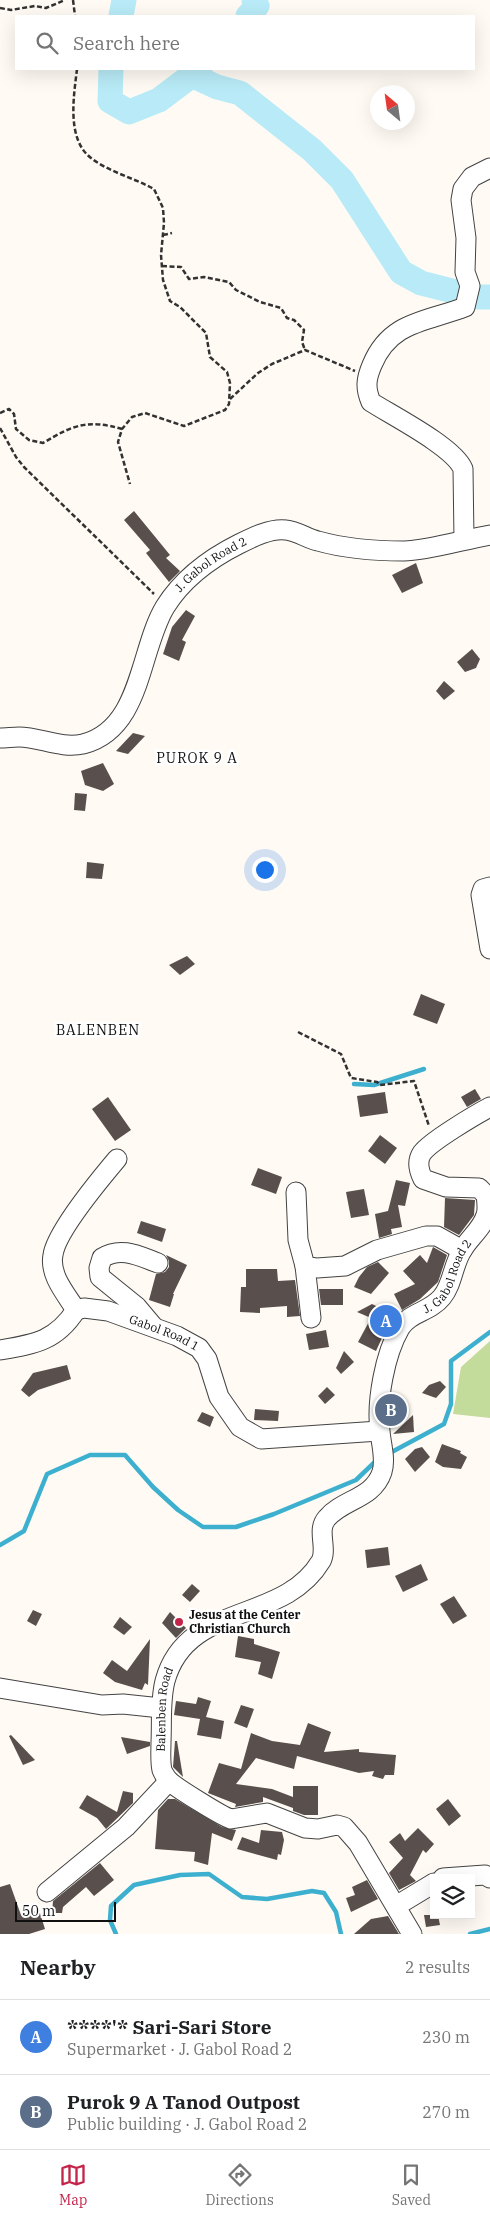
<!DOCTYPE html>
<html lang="en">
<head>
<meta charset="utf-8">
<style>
  body { margin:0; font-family:"IBM Plex Serif",serif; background:#f2f2f2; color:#202124 }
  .controls { position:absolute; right:15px; bottom:15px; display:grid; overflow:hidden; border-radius:0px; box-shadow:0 5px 20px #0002 }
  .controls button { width:45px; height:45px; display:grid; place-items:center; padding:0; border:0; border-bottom:1px solid #e0e0e0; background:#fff; color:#202124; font:25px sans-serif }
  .compass { position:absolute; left:370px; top:85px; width:45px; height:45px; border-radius:50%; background:#fff; box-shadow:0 5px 20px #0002; rotate:331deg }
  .scale { position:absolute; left:15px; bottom:12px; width:101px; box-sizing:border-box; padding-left:5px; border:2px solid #101010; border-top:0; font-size:14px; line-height:18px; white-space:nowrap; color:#101010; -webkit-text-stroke:4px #fff; paint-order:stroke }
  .you { position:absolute; left:264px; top:869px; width:18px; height:18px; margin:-12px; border:4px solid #fff; border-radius:50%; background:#1a73e8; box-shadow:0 0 0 8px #1a73e833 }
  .badge { display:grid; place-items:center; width:32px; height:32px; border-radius:50%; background:#c3254a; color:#fff; font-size:16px; font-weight:700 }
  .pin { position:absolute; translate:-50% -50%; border:2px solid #fff; box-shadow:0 1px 5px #0006 }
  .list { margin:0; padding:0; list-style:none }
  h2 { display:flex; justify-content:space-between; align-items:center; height:65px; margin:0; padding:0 20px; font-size:21px }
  h2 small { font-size:16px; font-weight:400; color:#757577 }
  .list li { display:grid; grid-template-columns:32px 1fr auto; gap:15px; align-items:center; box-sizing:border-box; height:75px; padding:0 20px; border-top:1px solid #e0e0e0 }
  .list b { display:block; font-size:19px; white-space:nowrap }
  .list p { margin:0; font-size:16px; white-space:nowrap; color:#757577 }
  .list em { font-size:16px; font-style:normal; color:#757577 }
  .icon { flex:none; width:28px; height:28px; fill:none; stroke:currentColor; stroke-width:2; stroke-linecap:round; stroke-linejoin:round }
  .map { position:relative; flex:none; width:490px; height:1934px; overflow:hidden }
  .search { position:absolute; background:#fff; box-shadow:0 5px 20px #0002; left:15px; right:15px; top:15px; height:55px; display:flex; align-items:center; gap:12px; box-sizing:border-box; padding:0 18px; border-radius:0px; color:#757577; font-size:19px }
  .sheet { height:215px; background:#fff }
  nav { display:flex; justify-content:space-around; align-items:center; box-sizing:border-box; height:70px; border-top:1px solid #e0e0e0; background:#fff; font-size:14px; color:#757577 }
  nav a { display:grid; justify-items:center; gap:2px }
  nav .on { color:#c3254a }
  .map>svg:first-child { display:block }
</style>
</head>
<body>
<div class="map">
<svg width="490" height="1934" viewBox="0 0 490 1934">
  <rect width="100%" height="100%" fill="#fffbf4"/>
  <path fill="#c4dc9b" d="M490,1341V1418L453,1414L461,1367Z"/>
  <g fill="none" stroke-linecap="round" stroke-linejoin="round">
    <g stroke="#3eb0cf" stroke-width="4.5">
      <path d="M354,1084L374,1085L424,1069"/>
      <path d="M388,1454L444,1424L451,1404V1361L490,1332"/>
      <path d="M0,1545L24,1531L47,1474L90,1455H125L153,1487L178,1510L203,1527H236L274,1514L356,1480L379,1458"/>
      <path d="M116,1934L110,1920L111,1906L134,1885L180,1875L209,1874L242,1897L267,1899L312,1891L324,1893L336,1912L341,1934"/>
      <path d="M470,1934L490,1929"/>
    </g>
    <g stroke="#b8ebf7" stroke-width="25">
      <path d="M121,16L124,0"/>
      <path d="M248,16L257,6L254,0"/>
      <path d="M111,69L110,101L129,112L159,100L200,69"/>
      <path d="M193,76L217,87L240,93L312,150L342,180L401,272L421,283L476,297H490"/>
    </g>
  </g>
  <g fill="#594f4c">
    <path d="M134,511L170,555L166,558L180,571L169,582L146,553L150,550L124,520Z"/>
    <path d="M416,563L423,583L402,593L392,575Z"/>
    <path d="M186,610L195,616L182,640L186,642L179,661L163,654L172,627Z"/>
    <path d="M472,649L480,659L476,668L465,672L457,662Z"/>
    <path d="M444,681L455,691L444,700L436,691Z"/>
    <path d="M133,733L145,736L128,754L116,751Z"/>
    <path d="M103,763L114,784L103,791L85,785L81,771Z"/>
    <path d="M75,793L87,794L85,811L74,810Z"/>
    <path d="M87,862L104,864L102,879L86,878Z"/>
    <path d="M187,956L195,964L180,975L169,965Z"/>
    <path d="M421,994L445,1004L437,1024L413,1015Z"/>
    <path d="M475,1089L481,1099L467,1107L461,1097Z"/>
    <path d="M385,1092L388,1113L360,1117L357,1096Z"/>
    <path d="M108,1097L131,1130L115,1141L92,1109Z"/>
    <path d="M380,1135L397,1148L385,1164L368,1151Z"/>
    <path d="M258,1168L282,1177L276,1194L251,1185Z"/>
    <path d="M396,1180L410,1183L405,1206L398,1205L402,1227L391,1229L392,1234L379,1238L375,1214L388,1211Z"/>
    <path d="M364,1189L369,1215L351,1218L346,1192Z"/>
    <path d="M445,1198L475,1200L474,1215L459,1235L444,1227Z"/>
    <path d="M141,1221L166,1229L162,1242L137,1233Z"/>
    <path d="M433,1247L447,1255L438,1282L420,1299L402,1310L394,1294L415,1284L403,1271L420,1255L427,1263Z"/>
    <path d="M166,1255L187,1265L173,1294H174L170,1307L149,1300L156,1274L165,1272L169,1267V1261Z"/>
    <path d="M378,1262L389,1273L371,1294L354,1287L359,1277L367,1267Z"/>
    <path d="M246,1269H277L278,1281L295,1280L300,1316L287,1317V1306L260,1308V1313L240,1312L241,1287H246Z"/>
    <path d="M319,1289H343V1305H321Z"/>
    <path d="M372,1304L393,1314L376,1351L358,1342L371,1318L357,1312Z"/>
    <path d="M326,1330L329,1347L309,1350L306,1334Z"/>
    <path d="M344,1351L354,1362L341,1374L336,1368Z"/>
    <path d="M67,1365L71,1379L38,1390L29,1397L21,1390L33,1373Z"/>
    <path d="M440,1381L446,1387L436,1398L422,1393L429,1385Z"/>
    <path d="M327,1387L335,1395L325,1404L318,1396Z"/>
    <path d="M255,1409L279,1411L278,1421L254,1420Z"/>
    <path d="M202,1412L214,1417L210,1427L197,1421Z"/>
    <path d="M413,1415L414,1432L393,1434Z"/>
    <path d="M442,1444L461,1451L460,1453L467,1457L461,1469L443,1467L435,1462Z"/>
    <path d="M422,1447L430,1457L415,1472L405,1459L415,1449Z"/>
    <path d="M388,1547L390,1565L367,1568L365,1550Z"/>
    <path d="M421,1564L428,1580L403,1592L395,1576Z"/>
    <path d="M192,1584L200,1591L190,1602L182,1595Z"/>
    <path d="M454,1596L467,1616L453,1624L440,1604Z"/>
    <path d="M33,1610L42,1614L36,1626L27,1621Z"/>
    <path d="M170,1612L186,1628L176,1638L162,1623Z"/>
    <path d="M120,1617L132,1627L124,1635L113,1627Z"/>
    <path d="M238,1636L254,1639V1644L280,1652L272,1679L258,1674L261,1662L235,1657Z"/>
    <path d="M150,1639L148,1685L145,1683L142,1690L115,1682L103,1673L112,1660L127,1671Z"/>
    <path d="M198,1697L211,1701L206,1717L224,1721L221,1739L197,1735L200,1719L174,1715L176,1701L196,1704Z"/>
    <path d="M241,1705L254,1709L247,1728L234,1723Z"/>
    <path d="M308,1723L331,1732L324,1752L359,1749V1752L396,1755L394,1775H385L383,1779L372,1776L374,1771L359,1773L297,1756L294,1769L256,1758L236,1784L272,1789L293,1797V1786H318V1815H304L293,1811V1808L263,1797V1802L235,1807L236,1804L208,1793L219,1763L241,1769L251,1733L272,1741L300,1745Z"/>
    <path d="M11,1735L35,1760L23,1765L9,1736Z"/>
    <path d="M121,1737L150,1742V1746L127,1754Z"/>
    <path d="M175,1741H177L183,1777L173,1767Z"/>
    <path d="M123,1791L133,1793V1803L106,1829L97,1818L79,1808L87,1795L117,1812Z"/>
    <path d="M168,1799H175L222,1827L236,1830L232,1841L212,1833L208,1865L194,1861L195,1852L155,1849L158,1810Z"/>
    <path d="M448,1799L461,1816L449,1826L436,1809Z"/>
    <path d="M418,1828L434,1844L426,1853L423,1850L410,1875L416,1881L399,1890L389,1873L403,1858L389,1842L400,1833L405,1841Z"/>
    <path d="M261,1830L282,1832L284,1840L281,1855L278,1854L277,1860L237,1849L242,1837L259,1843Z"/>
    <path d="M100,1863L114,1880L94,1896L86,1887L63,1907L62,1913H52L53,1901Z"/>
    <path d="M367,1880L378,1899L351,1912L346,1898L355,1895L352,1887Z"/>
    <path d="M10,1884L21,1915L39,1910L45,1929L29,1934H0V1887Z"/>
    <path d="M424,1915H438L440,1925L426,1927Z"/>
    <path d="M388,1916L399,1934H354L371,1919Z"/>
  </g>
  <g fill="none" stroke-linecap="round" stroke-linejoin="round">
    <g stroke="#434343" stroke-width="21">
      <g id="minor">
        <path d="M464,539L463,469C454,447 393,416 371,402C365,388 366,379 372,365C390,321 426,322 465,307L470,286L465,272L466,238L461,200L463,189L472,177L490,168"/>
        <path id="s1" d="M0,738C6,738 13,737 19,737C40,737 61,749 83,744C142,729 139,650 165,607C183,578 209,559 239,544C253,537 271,528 286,530C297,531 308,539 318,541C346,549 375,551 404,551C427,551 466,539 490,535"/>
        <path d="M490,887L483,889L481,895L490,949"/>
        <path id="s2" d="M117,1159C101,1178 56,1232 53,1255C49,1275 66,1294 76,1310L84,1308L108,1311L177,1336L199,1348L207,1359L219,1397L240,1427L261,1439L379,1431"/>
        <path d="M296,1192L298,1240L305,1266L317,1268L345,1266L377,1250L426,1236H437L462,1250"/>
        <path d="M305,1266L311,1318"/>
        <path d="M153,1326L137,1307L100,1277L99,1268L102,1258C121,1246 139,1256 158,1263"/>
        <path d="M0,1350C35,1344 56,1341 76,1310"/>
        <path d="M0,1688L102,1705L123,1704L161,1708"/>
        <path d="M443,1878L485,1875L490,1878"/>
        <path d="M47,1892L126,1827L169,1781"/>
        <path d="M396,1906L434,1883"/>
        <path id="s3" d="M412,1934L358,1843L344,1827L337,1825L318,1829L305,1828L267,1813L231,1819C223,1817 175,1787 169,1781C167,1779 163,1773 162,1770C160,1762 161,1750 161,1742C162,1721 160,1701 165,1681C187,1601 283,1625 321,1561C328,1548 316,1530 327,1518C343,1499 373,1499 382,1472C386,1459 381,1444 380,1431C376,1401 385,1354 400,1328C410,1312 430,1312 442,1297C453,1284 453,1263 463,1249C470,1237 482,1229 486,1215C488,1209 487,1202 486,1195L479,1188L446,1187L423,1179C419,1171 416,1162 422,1153C431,1141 475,1115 490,1107"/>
      </g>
    </g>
    <g stroke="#323232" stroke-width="2.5" stroke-dasharray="5 2.5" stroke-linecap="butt">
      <path d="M73,0L75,16"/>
      <path d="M0,8L11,10L35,6L46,8L65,0"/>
      <path d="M77,69C74,95 66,139 91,158C109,172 134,178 154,189L163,208L164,223L161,255L163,280L170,301L180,307L206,333L210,357L227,372L230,383L229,404L225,410L184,426L145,413L132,417L122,429L118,442L130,484"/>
      <path d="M163,235L172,233"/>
      <path d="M162,266L181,267L189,279L204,277L229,282L236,290L260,302L281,308L287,318L294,320L304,330L302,342L305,350"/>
      <path d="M230,399L258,373L272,364L305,350L355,371"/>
      <path d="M0,413L9,409L14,414L16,429L29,440L43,443C73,425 87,419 122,429"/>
      <path d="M0,428L16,457L24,467L154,594"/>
      <path d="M298,1032L341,1054L351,1078L377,1082L380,1085L414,1081L429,1126"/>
    </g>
    <use href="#minor" stroke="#fff" stroke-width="19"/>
  </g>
  <circle fill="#c3254a" stroke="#fff" stroke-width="2" cx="179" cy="1622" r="5"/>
  <g text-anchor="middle" stroke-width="5" stroke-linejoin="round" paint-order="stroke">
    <g font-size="12" fill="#101010" stroke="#fff">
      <text dy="4" stroke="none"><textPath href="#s1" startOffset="314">J. Gabol Road 2</textPath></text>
      <text dy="4" stroke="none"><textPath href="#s3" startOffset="962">J. Gabol Road 2</textPath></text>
      <text dy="4" stroke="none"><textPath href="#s2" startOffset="270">Gabol Road 1</textPath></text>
      <text dy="4" stroke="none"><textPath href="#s3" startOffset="391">Balenben Road</textPath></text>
    </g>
    <g font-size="12" font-weight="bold" fill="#101010" stroke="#fff" text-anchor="start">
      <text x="189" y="1619">Jesus at the Center<tspan x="189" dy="14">Christian Church</tspan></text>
    </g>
    <g font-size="14" letter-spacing="1" fill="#101010" stroke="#fff">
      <text x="197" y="763">PUROK 9 A</text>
      <text x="98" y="1035">BALENBEN</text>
    </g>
  </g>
</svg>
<div class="controls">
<button><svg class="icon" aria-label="layers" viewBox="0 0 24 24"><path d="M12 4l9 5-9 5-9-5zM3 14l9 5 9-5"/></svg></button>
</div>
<svg class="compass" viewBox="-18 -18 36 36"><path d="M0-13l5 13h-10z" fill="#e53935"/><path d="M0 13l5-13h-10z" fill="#757577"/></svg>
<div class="scale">50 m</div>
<div class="you"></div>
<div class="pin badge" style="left:386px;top:1321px;background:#3f7fe0">A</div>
<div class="pin badge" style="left:391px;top:1410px;background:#5c6f8a">B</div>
<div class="search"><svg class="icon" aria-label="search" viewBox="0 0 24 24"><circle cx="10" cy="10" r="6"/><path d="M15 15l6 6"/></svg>Search here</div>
</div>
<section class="sheet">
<h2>Nearby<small>2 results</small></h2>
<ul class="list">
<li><span class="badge" style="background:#3f7fe0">A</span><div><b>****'* Sari-Sari Store</b><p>Supermarket · J. Gabol Road 2</p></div><em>230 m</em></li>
<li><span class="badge" style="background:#5c6f8a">B</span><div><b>Purok 9 A Tanod Outpost</b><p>Public building · J. Gabol Road 2</p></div><em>270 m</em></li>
</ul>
</section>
<nav>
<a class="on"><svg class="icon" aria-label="map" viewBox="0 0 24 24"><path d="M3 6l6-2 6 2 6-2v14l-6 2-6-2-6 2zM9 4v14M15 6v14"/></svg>Map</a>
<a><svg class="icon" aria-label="directions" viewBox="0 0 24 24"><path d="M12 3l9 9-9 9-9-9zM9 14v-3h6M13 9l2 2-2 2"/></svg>Directions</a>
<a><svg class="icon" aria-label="saved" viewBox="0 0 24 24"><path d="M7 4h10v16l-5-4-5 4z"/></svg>Saved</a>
</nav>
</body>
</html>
